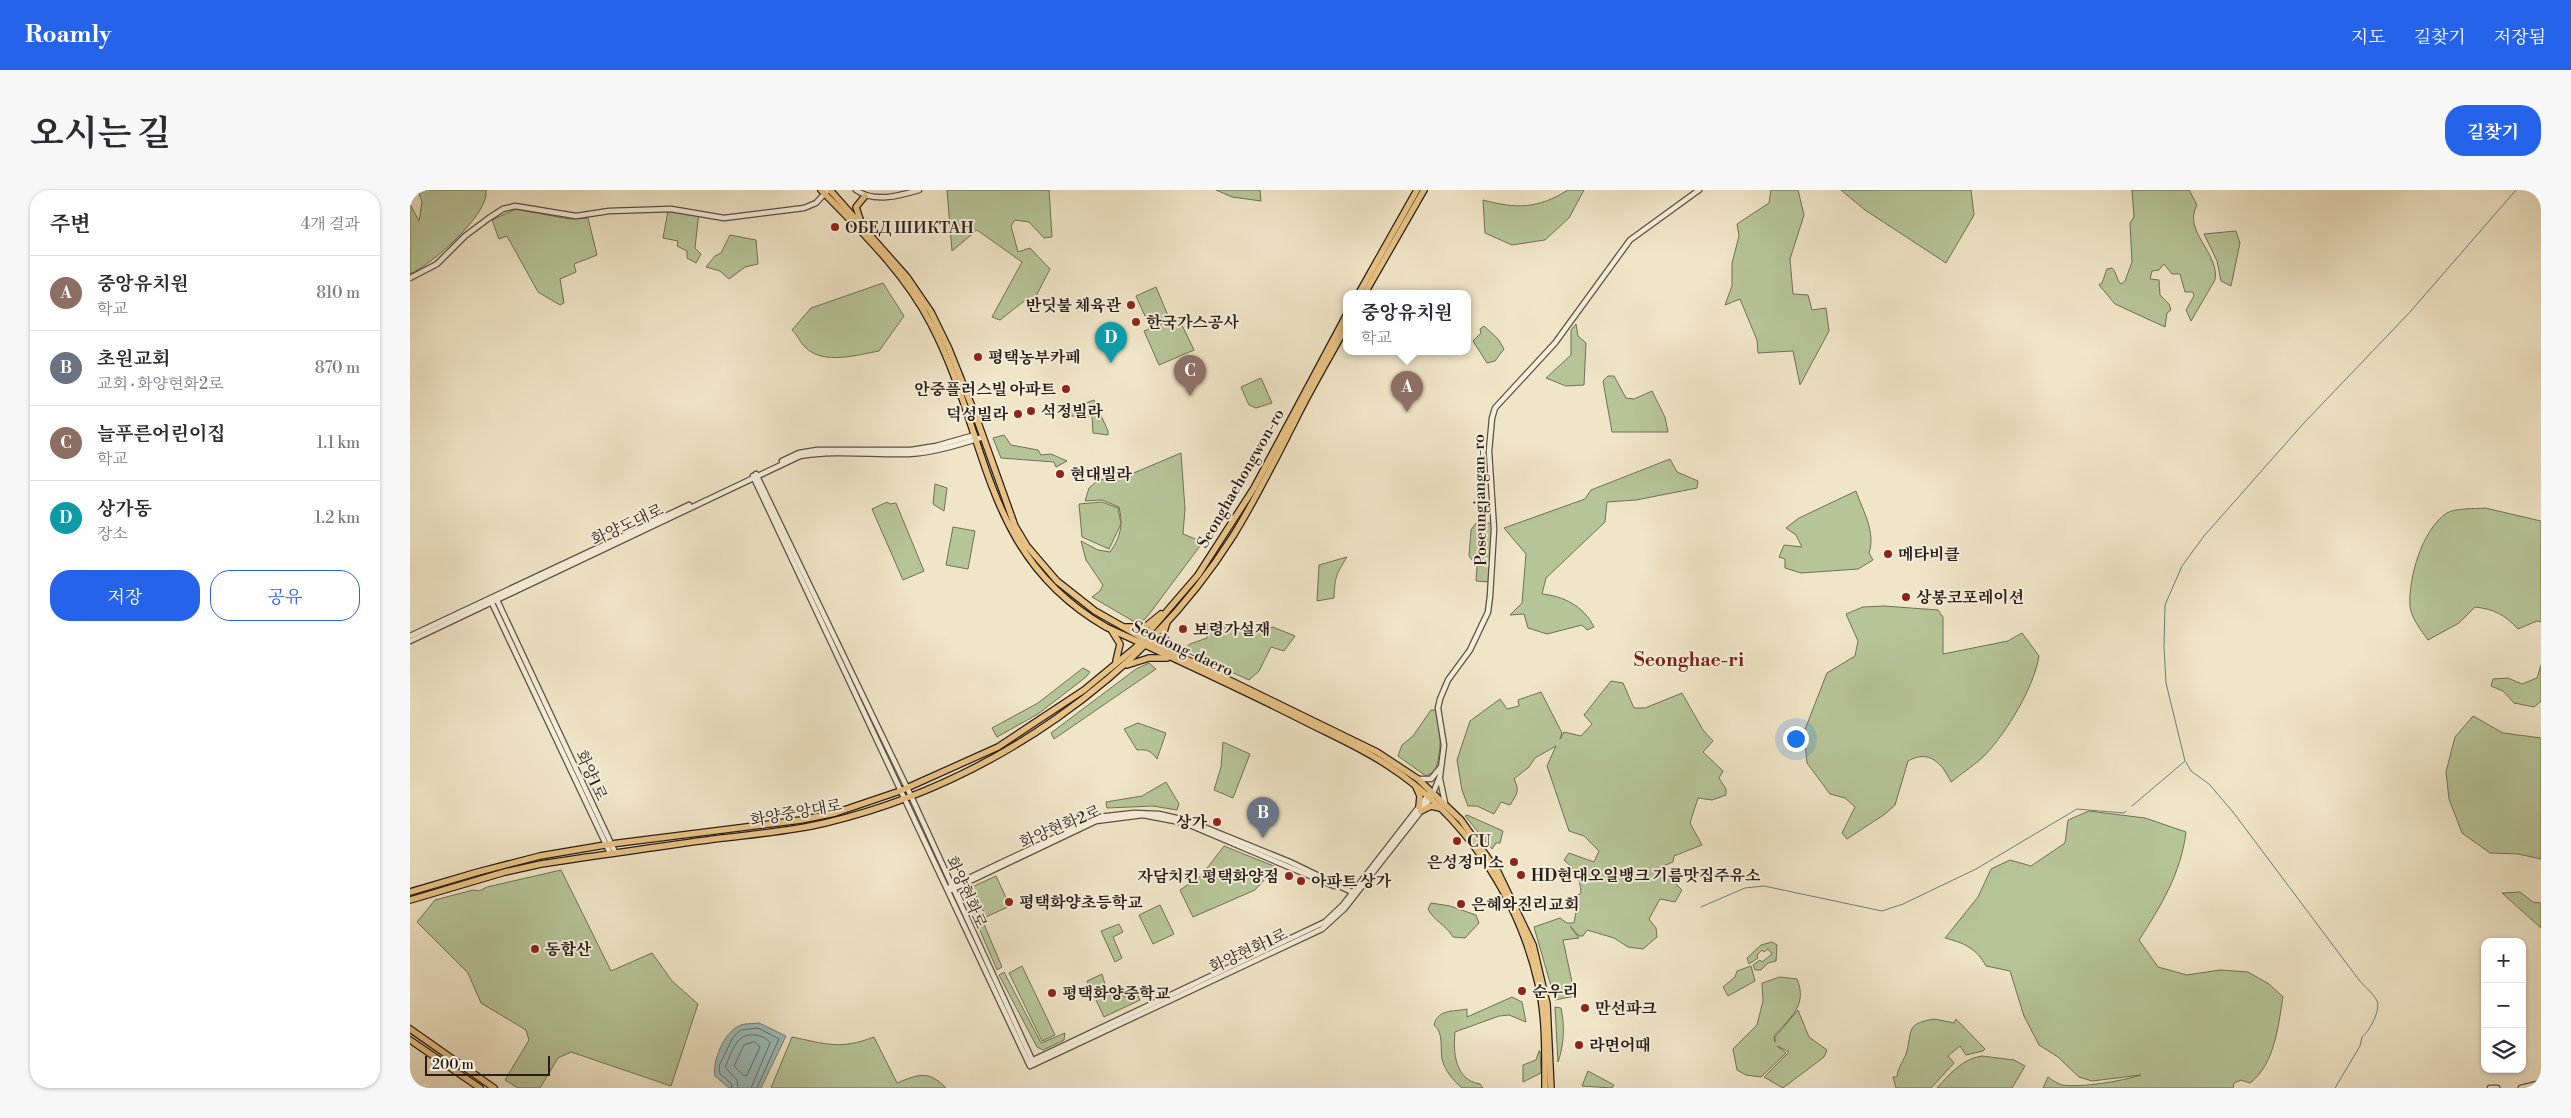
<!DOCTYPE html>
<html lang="ko">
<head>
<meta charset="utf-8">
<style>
  body { margin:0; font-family:"Libre Bodoni","Noto Serif KR",serif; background:#f7f7f7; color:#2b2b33 }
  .controls { position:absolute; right:15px; bottom:15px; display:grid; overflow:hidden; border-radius:10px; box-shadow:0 1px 4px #0004 }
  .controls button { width:45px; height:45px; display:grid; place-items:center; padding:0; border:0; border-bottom:1px solid #e1e1e2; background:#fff; color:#2b2b33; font:25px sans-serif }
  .scale { position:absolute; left:15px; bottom:12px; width:125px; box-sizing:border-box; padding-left:5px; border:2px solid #281d18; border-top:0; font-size:14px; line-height:18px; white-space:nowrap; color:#281d18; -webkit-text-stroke:4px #f5eedb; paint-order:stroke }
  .you { position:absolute; left:1385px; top:548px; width:18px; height:18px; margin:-12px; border:4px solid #fff; border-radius:50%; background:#1a73e8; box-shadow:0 0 0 8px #1a73e833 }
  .badge { display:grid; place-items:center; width:32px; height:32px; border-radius:50%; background:#2563eb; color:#fff; font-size:16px; font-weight:700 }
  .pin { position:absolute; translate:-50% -41px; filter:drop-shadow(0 1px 2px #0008) }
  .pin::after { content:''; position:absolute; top:26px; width:18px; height:15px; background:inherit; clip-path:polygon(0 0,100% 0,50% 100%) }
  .popup { position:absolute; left:933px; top:100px; width:128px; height:65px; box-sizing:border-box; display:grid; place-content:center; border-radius:10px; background:#fff; filter:drop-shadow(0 1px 4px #0005); font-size:16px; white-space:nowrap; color:#7c7c81 }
  .popup b { font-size:19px; color:#2b2b33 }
  .popup::after { content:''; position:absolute; left:50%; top:100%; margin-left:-10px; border:10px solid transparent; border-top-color:#fff }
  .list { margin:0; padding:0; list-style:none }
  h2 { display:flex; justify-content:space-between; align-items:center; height:65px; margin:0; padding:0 20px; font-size:21px }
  h2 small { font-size:16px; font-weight:400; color:#7c7c81 }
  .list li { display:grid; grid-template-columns:32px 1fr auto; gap:15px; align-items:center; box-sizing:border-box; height:75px; padding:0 20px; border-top:1px solid #e1e1e2 }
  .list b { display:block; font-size:19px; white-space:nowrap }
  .list p { margin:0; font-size:16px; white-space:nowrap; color:#7c7c81 }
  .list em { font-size:16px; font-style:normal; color:#7c7c81 }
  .actions { display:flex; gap:10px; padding:15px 20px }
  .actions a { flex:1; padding:11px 0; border:1px solid #2563eb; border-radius:20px; text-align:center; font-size:18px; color:#2563eb }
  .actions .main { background:#2563eb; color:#fff }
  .icon { flex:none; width:28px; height:28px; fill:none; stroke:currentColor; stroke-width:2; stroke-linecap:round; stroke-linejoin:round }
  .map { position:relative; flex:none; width:2131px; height:898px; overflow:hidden; border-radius:20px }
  header { display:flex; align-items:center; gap:30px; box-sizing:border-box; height:70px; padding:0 25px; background:#2563eb; color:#fff }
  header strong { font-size:24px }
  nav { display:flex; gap:28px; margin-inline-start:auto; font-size:18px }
  .intro { display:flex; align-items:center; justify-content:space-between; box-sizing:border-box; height:120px; padding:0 30px }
  h1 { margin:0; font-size:35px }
  .button { padding:12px 22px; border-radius:20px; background:#2563eb; color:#fff; font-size:18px; font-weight:700 }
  main { display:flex; gap:30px; padding:0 30px }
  aside { flex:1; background:#fff; border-radius:20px; box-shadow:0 1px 4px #0004 }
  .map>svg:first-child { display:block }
</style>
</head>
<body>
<header>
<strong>Roamly</strong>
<nav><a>지도</a><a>길찾기</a><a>저장됨</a></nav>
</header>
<div class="intro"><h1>오시는 길</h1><a class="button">길찾기</a></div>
<main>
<aside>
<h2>주변<small>4개 결과</small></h2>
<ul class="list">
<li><span class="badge" style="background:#8d6e63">A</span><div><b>중앙유치원</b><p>학교</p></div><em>810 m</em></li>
<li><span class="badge" style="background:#6b7280">B</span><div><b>초원교회</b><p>교회 · 화양현화2로</p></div><em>870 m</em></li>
<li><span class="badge" style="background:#8d6e63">C</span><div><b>늘푸른어린이집</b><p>학교</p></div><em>1.1 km</em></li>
<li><span class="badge" style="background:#0f9aa8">D</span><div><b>상가동</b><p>장소</p></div><em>1.2 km</em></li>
</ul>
<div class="actions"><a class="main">저장</a><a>공유</a></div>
</aside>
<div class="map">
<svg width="2131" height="898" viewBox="0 0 2131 898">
  <rect width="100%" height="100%" fill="#f0e5c7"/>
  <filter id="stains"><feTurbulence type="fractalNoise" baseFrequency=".004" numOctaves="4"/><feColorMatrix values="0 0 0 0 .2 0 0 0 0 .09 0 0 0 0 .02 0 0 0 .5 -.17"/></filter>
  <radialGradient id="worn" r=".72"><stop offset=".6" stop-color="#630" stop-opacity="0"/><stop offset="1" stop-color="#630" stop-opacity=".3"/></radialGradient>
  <g fill="#b6c598" stroke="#6f7158">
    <path d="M8,0H76C80,24 21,75 0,84V14L9,31L12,12Z"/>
    <path d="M537,0H639L642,47L634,48L619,32L605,30L601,36L608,62L620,58L640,79L624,110L618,108L590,130L582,127L612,72L567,40L542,61Z"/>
    <path d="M806,0H850L851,11L822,7Z"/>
    <path d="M1158,0H1174L1159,28L1135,50L1102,55L1075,43L1073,10C1106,19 1128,19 1158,0Z"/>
    <path d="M1361,0H1388L1394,25L1380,69L1383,104L1398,105L1402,120L1416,118L1419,141L1390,195L1383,161L1348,163L1347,150L1330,109L1315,115L1322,96V73L1329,46L1327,34L1359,13Z"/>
    <path d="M1431,0H1561L1564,25L1536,73L1455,20Z"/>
    <path d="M1722,0H1779L1787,15C1772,41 1810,63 1805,90L1781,131L1776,120L1784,106L1783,102H1775L1770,84H1762L1754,74L1749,80L1742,81L1740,89L1749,90L1750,105L1759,114L1761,120L1757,123L1755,137L1705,114L1689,95L1692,93L1697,79L1702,78C1707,83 1706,89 1711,94L1715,91L1722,72L1720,33L1724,27Z"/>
    <path d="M106,19L159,29L178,28L187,65L164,74L166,82L150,89L154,113L150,115L128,102L97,46L89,49L82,30Z"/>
    <path d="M258,21L289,22L285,58L291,64L286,73L277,68V61L267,56L268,51L253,48Z"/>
    <path d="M1826,41L1830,53L1821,96L1811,91L1807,71L1794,44Z"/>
    <path d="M320,45L346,50L348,74L335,77L319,89L310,81L296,77L305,66L311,63Z"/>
    <path d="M473,93L494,126L469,161C447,165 414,175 396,158C390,153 388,145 382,140L401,118Z"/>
    <path d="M746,97L759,128L740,137L726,106Z"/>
    <path d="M768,127L784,160L749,175L734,141Z"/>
    <path d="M1166,134L1168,146L1176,153L1174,195L1156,196L1136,188L1161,165V140Z"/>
    <path d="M1074,136L1088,149L1094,159L1085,171L1077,173L1063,151L1071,143L1070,139Z"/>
    <path d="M1198,186H1204L1216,208L1224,209L1242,201L1255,227L1258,242H1202L1193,191Z"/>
    <path d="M851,188L862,213L846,218L839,215L831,197Z"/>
    <path d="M684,210L698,241V245L683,243L682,226H661L652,222Z"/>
    <path d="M594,245L601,255L628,260L631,265L641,264L657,271L646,277L644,272L591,268L583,248Z"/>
    <path d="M771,263L775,319L773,344L793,352L740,423L734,430L723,431L682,407L690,401L693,395L676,370L671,351L688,360L700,362C711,347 713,334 709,317L692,310L675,311L679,298L686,292L701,286L719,285Z"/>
    <path d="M1260,269L1267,282L1288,291L1287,298L1226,310L1197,312L1195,332L1136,388L1132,404C1153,406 1174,416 1184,437L1177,440L1172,435L1137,444L1118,438L1114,424L1100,425L1112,413L1116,364L1094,338L1175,309L1181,300Z"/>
    <path d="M525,294L537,298L534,321L523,314Z"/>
    <path d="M1446,301C1453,321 1466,342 1459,363L1463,370L1448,379L1391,383L1375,378V369L1369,367L1374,355L1392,357L1386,345L1376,338L1389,328Z"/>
    <path d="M477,312L480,314L486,313L514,381L493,390L462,319Z"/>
    <path d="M692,312L708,318L711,334L699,359L672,347L669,314Z"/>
    <path d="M2075,318L2131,331V432L2127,431L2108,439C2095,425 2084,419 2065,417L2049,433L2018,450C2011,440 2002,429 2000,417C1998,389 2012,339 2037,323C2045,318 2064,319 2075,318Z"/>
    <path d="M1066,333H1082L1080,392L1066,391L1067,376L1059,366L1061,340Z"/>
    <path d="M543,337L565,341L558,379L536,375Z"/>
    <path d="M937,367C926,385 925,386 924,408L907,411L909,375Z"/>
    <path d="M1474,416L1528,420L1533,427V464L1598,451L1612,443L1629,466C1624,497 1597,542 1575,565C1565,575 1552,583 1541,592C1532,573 1519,559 1498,571L1485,615L1475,624L1437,649L1432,643L1445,617L1435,608L1420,604L1397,573L1394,542L1417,483L1445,466L1448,451L1436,424L1453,417Z"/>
    <path d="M797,434L846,441L863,437L885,446L874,461L861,457L849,481L839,490L773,460L780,454L797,448Z"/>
    <path d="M739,473L746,479L644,549L641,543L726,479Z"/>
    <path d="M2131,475V511L2124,517L2104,513L2093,501L2081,496L2083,489L2098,488L2112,494L2127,488Z"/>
    <path d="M673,478L680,482L676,487L628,524L587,547L582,538L628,513Z"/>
    <path d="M1201,491L1213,493L1224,518H1235L1272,503L1293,540L1303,551L1293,562L1313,581L1309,588L1316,599V605L1302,610L1288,608L1280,633L1292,655L1264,666L1263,672L1253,676V681L1272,700L1265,712L1250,709L1239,729L1246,738L1247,747L1233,759L1218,757L1204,748L1177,740L1173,746H1169L1160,736L1169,748L1153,750L1165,806L1145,810L1124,737L1150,728L1157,733H1164L1167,717L1161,709L1171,703C1170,687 1166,680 1154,670L1159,663L1184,672L1189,661L1174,646L1159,641L1137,576L1146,556L1125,568L1119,577L1104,589C1110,601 1107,604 1100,615L1091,612L1084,624L1067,616H1058L1052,600L1047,570L1060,531L1090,509L1097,519L1109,516L1108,510L1131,502L1152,543L1150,549L1154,542L1171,546L1182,534L1174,525Z"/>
    <path d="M1021,520H1025C1033,536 1031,565 1025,581L1016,586L988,566L992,555L1003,546Z"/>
    <path d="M2063,526L2093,543L2131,548V669L2108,664L2080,663L2052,643L2039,609L2036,582L2045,547Z"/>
    <path d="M728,533L756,543L747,569C741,561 737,559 727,560L714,539Z"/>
    <path d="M813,552L840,564L823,608L804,600L811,577Z"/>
    <path d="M756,592L769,614L767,620L743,616L697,618L696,612L732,606Z"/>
    <path d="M1679,621L1735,628L1776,642C1771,683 1751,716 1729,750L1748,777L1777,785L1810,780L1838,782L1859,794L1873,807C1868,836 1865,874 1840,893L1831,890L1824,893L1823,898H1633L1638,887C1642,890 1648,894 1652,895C1672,898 1712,891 1731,885L1682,891L1669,887L1648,867L1629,855L1614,826L1600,781L1576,776C1566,758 1554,753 1535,748L1568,707L1581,679L1600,670L1621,676L1655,653L1658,630Z"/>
    <path d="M1057,625L1093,641L1090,653H1086L1082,659L1055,626Z"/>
    <path d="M814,656L866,677L845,700L783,727L770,700L791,686Z"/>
    <path d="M151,680L201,781L242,763L262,791L288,814L261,896L161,862L148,868L130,898H108L95,890L119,850L116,840L71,813L58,783L7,732L25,710L63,700L69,701L77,697Z"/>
    <path d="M586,686L600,716L576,727L562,697Z"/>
    <path d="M558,696L592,777L587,780L554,703Z"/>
    <path d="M2110,702L2123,712L2131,713V738L2092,703Z"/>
    <path d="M1021,713L1040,716L1066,725L1069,733L1055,748L1043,747C1036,735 1024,731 1018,719Z"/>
    <path d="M750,715L764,744L743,754L729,725Z"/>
    <path d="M709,734L713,742L703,747L712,768L705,772L691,741Z"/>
    <path d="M1362,752L1367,755L1366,771L1358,773L1351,780H1345L1343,775L1350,770L1352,772L1362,764L1358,759L1354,762L1352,760L1347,765L1348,768L1339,774L1337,768L1351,755Z"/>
    <path d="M612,776L645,845L632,851L599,783Z"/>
    <path d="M1341,776L1345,791L1318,806L1313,797L1325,787L1327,781Z"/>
    <path d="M594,782L631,853L655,843L654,850L633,860L627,857L589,785Z"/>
    <path d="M692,784L697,801L702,806H728L730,810L694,827L677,791Z"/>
    <path d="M1370,787L1387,789C1398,815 1380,828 1364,846L1365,852V847L1388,820L1399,847L1417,860L1414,867L1373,898L1354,887L1379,862L1367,856L1376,863L1351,887L1336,885L1327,880L1323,859L1347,835L1353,811L1352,793Z"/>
    <path d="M1102,807L1112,812L1116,832L1099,825L1089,826L1045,842C1043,863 1045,890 1070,894L1073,898H1052C1043,890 1035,881 1032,869C1030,858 1034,843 1024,835C1028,819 1042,822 1057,819V827Z"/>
    <path d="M1145,817L1151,818C1155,836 1154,855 1148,872Z"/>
    <path d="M1524,829L1544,833L1546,829L1575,859L1573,861L1556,865L1550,856L1538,866L1544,873L1521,898H1486L1483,887H1487C1488,876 1494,871 1497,861C1502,838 1497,834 1524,829Z"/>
    <path d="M382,847C416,854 430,860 464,847L487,893C507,885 518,879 536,898H361Z"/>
    <path d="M1129,861H1130L1131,883L1113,892V875L1126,870Z"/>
    <path d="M1572,866L1604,870L1615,876L1602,898H1527C1541,883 1552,869 1572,866Z"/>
    <path d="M1178,881L1204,895L1202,898L1172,896Z"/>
  </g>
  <path fill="#9bbeba" stroke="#6d7e79" d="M349,833L376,846L351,898H319L305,886C302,872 314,842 329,836C334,833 343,834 349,833Z"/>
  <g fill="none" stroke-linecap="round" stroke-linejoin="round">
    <g stroke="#626e69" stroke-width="1">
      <path d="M345,852L350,857L337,885L334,886L324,876L334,855Z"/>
      <path d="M322,898L321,893L310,884L309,876L323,847L331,840L348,838L369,849L347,898"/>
      <path d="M328,898L327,890L315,877C319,869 322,858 328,851C336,841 354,844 360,853L341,898"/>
    </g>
    <g stroke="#6d7e79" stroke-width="1">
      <path d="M1776,572L1781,581L1799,594L1823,622L1949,790C1954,796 1964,804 1967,811C1971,820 1959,842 1952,847L1950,856L1925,898"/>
      <path d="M1722,616L1775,571L1756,493L1754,457L1755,415L1772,376L1794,346L1893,234L2000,122L2106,0"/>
      <path d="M1291,717L1335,698L1354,696L1472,721L1493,714L1566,679L1667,619L1714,623L1716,621"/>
    </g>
    <g stroke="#5a4f44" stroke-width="7">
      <g id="minor">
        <path d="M446,0C464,13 489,6 509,0"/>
        <path d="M0,88L27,74L55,46L79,28L93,19L105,16L166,26L199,21L261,19L314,28L394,18L406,13L418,0"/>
        <path d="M372,271L389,263L407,260H501L526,256L565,245"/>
        <path d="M346,284L501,606L624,874"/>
        <path d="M343,286L620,876L912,739L934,719L1011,621L1021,608L1030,586L1034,555L1028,518L1030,509L1038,490L1060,460L1078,422L1080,406L1084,339L1079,261L1082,228L1085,218L1145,153L1220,50L1289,0"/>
        <path d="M86,408L205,662"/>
        <path d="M81,411L200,663"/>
        <path d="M0,446L279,315"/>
        <path d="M0,451L390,266C426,260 462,265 498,264C523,263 549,255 573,247"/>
        <path d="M1008,589H1021L1030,578"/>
        <path d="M1030,589L1035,613"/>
        <path d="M540,697L688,627L724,623L749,624L779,631L880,672L942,702"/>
        <path d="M541,700L686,631L733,625L775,633L924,696"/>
        <path d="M619,872L915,732L933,715L1019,604"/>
        <path d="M2080,898H2087"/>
        <path d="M2111,898L2131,893"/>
        <path d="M2130,898H2131"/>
      </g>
    </g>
    <g stroke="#281d18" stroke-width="8">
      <g id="major">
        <path d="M411,0C451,41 495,83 521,134C580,247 571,365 696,437C761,467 827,497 890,529C919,544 950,557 977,575C1053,624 1108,705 1128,793C1136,827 1135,863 1135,898"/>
        <path d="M420,0L497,87L521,122L539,159L565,224L605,336L617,356L647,391L685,421L731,447L967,562L1008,589L1051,630L1088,682L1123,755L1137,814L1141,898"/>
        <path d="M450,29L446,17L455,6"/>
        <path d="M949,103L1007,0"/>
        <path d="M955,103L1014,0"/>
        <path d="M757,432L753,445L762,462"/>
        <path d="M716,437H735L751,424"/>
        <path d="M702,441L710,454L706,471"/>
        <path d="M717,475L739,468H757"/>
        <path d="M1006,597L1010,606L1009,617"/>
        <path d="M1011,621L1021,616L1030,618"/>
        <path d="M0,702L68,682L130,666L201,654L391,630L425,623L490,601L588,557L674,500L726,457L788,385L844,298L937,124"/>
        <path d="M0,710L95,682L131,674C191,665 251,656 312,648C346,644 381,641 415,633C579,594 733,488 823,346C846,309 865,270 885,231C901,198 920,167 937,135"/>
        <path d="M0,839L84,898"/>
        <path d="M0,850L70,898"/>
      </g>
    </g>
    <use href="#minor" stroke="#f5eedb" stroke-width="4.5"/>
    <use href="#major" stroke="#e8c284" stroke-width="5.5"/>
  </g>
  <g fill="#8f2418" stroke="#f5eedb" stroke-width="2">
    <circle cx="425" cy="37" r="5"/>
    <circle cx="721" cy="115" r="5"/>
    <circle cx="726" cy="132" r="5"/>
    <circle cx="568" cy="167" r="5"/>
    <circle cx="656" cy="199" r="5"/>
    <circle cx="621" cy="221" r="5"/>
    <circle cx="608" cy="224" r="5"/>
    <circle cx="650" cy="284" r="5"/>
    <circle cx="1478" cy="364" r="5"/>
    <circle cx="1496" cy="407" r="5"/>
    <circle cx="773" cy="439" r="5"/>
    <circle cx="807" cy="632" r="5"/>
    <circle cx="1047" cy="651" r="5"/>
    <circle cx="1104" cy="672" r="5"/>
    <circle cx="1111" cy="685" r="5"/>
    <circle cx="879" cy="686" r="5"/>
    <circle cx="891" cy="691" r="5"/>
    <circle cx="599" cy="712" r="5"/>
    <circle cx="1051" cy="714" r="5"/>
    <circle cx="125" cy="759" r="5"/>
    <circle cx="1112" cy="801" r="5"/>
    <circle cx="642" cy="803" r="5"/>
    <circle cx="1175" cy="818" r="5"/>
    <circle cx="1169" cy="855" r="5"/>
  </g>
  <g text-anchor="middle" stroke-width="4" stroke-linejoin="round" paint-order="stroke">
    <g font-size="16" font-weight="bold" fill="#281d18" stroke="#f5eedb" text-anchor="start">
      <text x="435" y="43">ОБЕД ШИКТАН</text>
      <text x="711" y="121" text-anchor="end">반딧불 체육관</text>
      <text x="736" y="138">한국가스공사</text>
      <text x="578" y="173">평택농부카페</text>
      <text x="646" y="205" text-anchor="end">안중플러스빌 아파트</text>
      <text x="631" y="227">석정빌라</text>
      <text x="598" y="230" text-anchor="end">덕성빌라</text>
      <text x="660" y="290">현대빌라</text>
      <text x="1488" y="370">메타비클</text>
      <text x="1506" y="413">상봉코포레이션</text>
      <text x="783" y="445">보령가설재</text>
      <text x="797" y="638" text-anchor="end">상가</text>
      <text x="1057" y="657">CU</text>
      <text x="1094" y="678" text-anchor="end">은성정미소</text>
      <text x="1121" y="691">HD현대오일뱅크 기름맛집주유소</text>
      <text x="869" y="692" text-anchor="end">자담치킨 평택화양점</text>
      <text x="901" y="697">아파트 상가</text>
      <text x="609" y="718">평택화양초등학교</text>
      <text x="1061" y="720">은혜와진리교회</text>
      <text x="135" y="765">동합산</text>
      <text x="1122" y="807">순우리</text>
      <text x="652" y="809">평택화양중학교</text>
      <text x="1185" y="824">만선파크</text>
      <text x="1179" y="861">라면어때</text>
    </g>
    <g font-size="16" fill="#281d18" stroke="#f5eedb">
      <text transform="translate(830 288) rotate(-60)" y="6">Seonghaehongwon-ro</text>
      <text transform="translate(1069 310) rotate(-91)" y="6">Poseungjangan-ro</text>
      <text transform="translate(217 334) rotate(-25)" y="6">화양도대로</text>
      <text transform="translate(773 458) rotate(25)" y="6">Seodong-daero</text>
      <text transform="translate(182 585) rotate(65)" y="6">화양1로</text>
      <text transform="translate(386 622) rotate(-10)" y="6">화양중앙대로</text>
      <text transform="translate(650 636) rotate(-23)" y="6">화양현화2로</text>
      <text transform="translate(557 702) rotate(66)" y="6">화양현화로</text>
      <text transform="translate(838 760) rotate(-25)" y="6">화양현화1로</text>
    </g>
    <g font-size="19" font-weight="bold" fill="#7a1f14" stroke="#f5eedb">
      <text x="1279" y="476">Seonghae-ri</text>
    </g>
  </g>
  <rect width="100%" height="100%" filter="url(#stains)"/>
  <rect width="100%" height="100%" fill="url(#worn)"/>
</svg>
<div class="controls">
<button>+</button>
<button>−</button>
<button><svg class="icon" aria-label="layers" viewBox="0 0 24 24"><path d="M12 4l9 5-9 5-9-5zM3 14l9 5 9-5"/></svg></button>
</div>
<div class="scale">200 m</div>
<div class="you"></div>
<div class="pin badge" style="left:997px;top:222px;background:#8d6e63">A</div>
<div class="popup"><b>중앙유치원</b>학교</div>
<div class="pin badge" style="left:853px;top:648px;background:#6b7280">B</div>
<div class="pin badge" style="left:780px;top:206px;background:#8d6e63">C</div>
<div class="pin badge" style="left:701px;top:173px;background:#0f9aa8">D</div>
</div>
</main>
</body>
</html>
